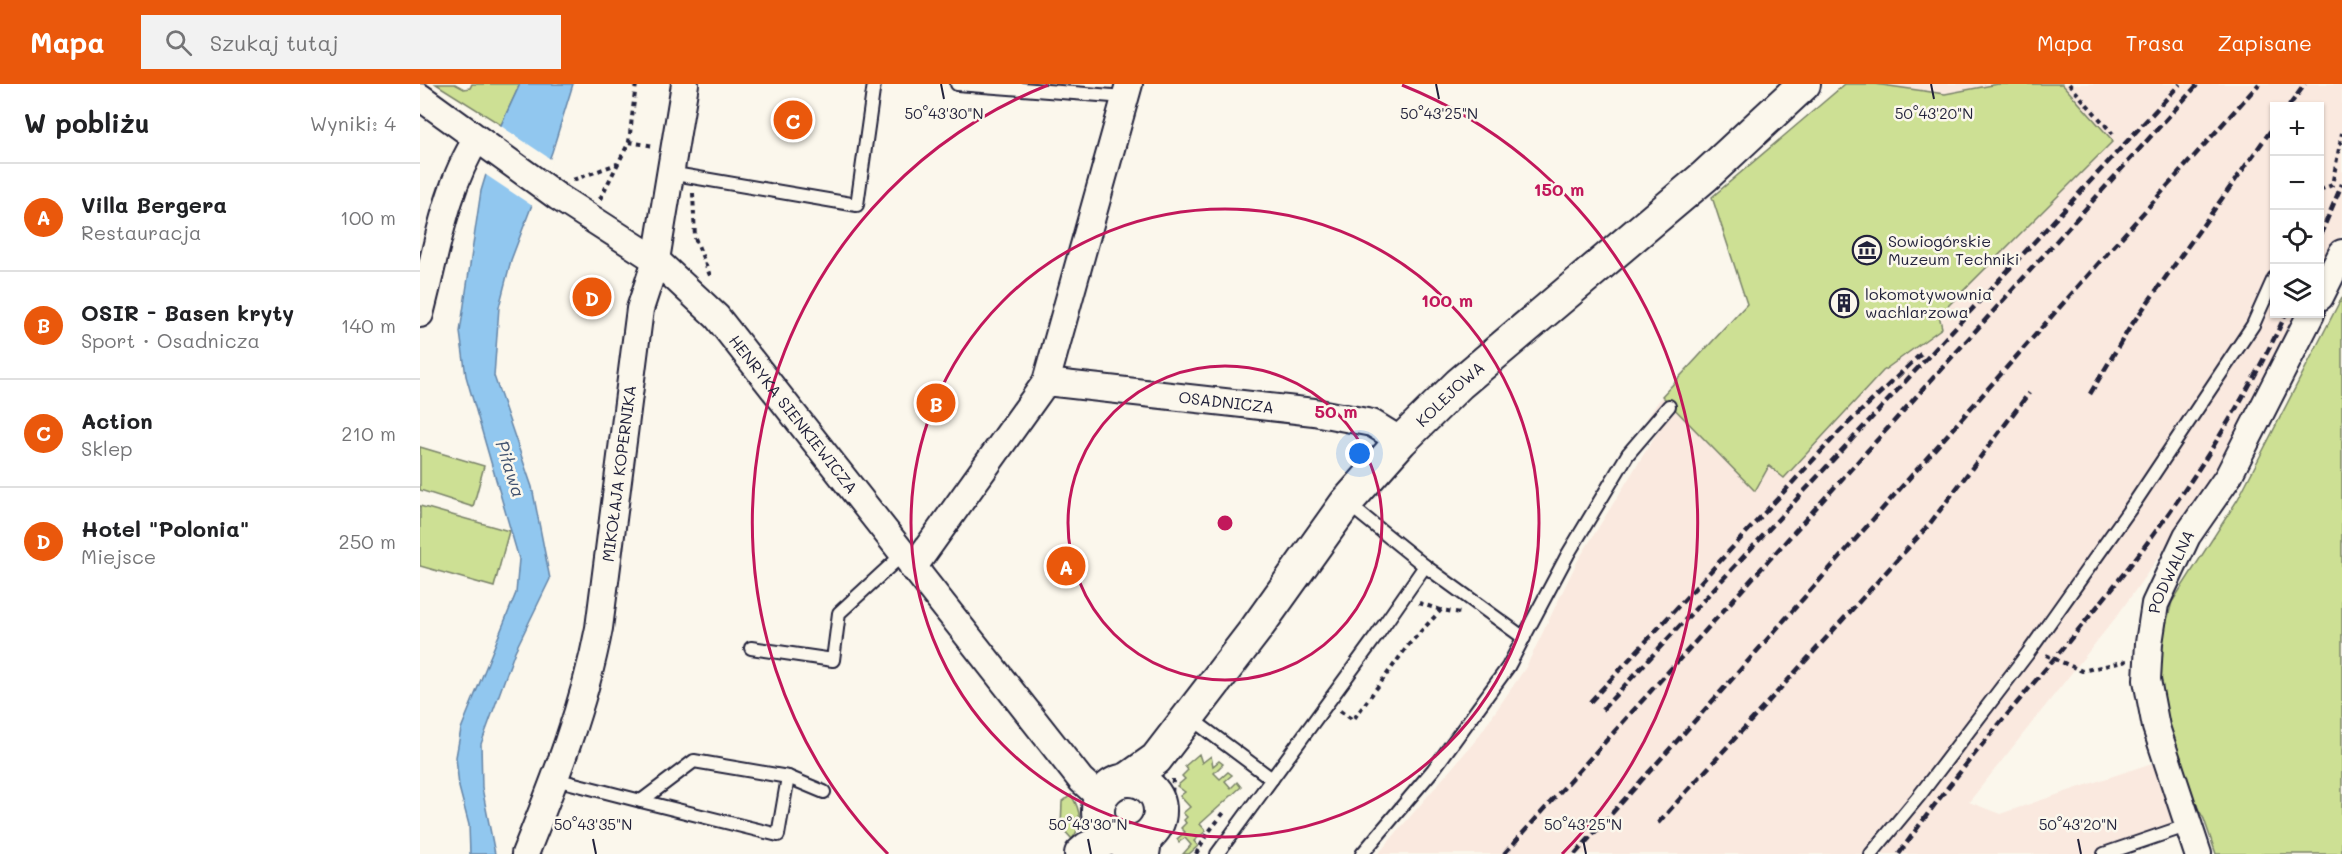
<!DOCTYPE html>
<html lang="pl">
<head>
<meta charset="utf-8">
<style>
  body { margin:0; font-family:Mali,sans-serif; background:#f2f2f2; color:#202124 }
  .controls { position:absolute; right:18px; top:18px; display:grid; overflow:hidden; border-radius:0px; box-shadow:0 2px 4px #0004 }
  .controls button { width:54px; height:54px; display:grid; place-items:center; padding:0; border:0; border-bottom:2px solid #e0e0e0; background:#fff; color:#202124; font:30px sans-serif }
  .you { position:absolute; left:940px; top:370px; width:21px; height:21px; margin:-15px; border:4px solid #fff; border-radius:50%; background:#1a73e8; box-shadow:0 0 0 9px #1a73e833 }
  .badge { display:grid; place-items:center; width:39px; height:39px; border-radius:50%; background:#ea580c; color:#fff; font-size:20px; font-weight:700 }
  .pin { position:absolute; translate:-50% -50%; border:3px solid #fff; box-shadow:0 2px 6px #0006 }
  .list { margin:0; padding:0; list-style:none }
  h2 { display:flex; justify-content:space-between; align-items:center; height:78px; margin:0; padding:0 24px; font-size:26px }
  h2 small { font-size:20px; font-weight:400; color:#757577 }
  .list li { display:grid; grid-template-columns:39px 1fr auto; gap:18px; align-items:center; box-sizing:border-box; height:108px; padding:0 24px; border-top:2px solid #e0e0e0 }
  .list b { display:block; font-size:22px; white-space:nowrap }
  .list p { margin:0; font-size:20px; white-space:nowrap; color:#757577 }
  .list em { font-size:20px; font-style:normal; color:#757577 }
  .icon { flex:none; width:33px; height:33px; fill:none; stroke:currentColor; stroke-width:2; stroke-linecap:round; stroke-linejoin:round }
  .map { position:relative; flex:none; width:1922px; height:770px; overflow:hidden }
  header { display:flex; align-items:center; gap:36px; box-sizing:border-box; height:84px; padding:0 30px; background:#ea580c; color:#fff }
  header strong { font-size:28px }
  nav { display:flex; gap:33px; margin-inline-start:auto; font-size:21px }
  .search { width:420px; height:54px; background:#f2f2f2; display:flex; align-items:center; gap:15px; box-sizing:border-box; padding:0 21px; border-radius:0px; color:#757577; font-size:22px }
  main { display:flex }
  aside { flex:1; background:#fff }
  .map>svg:first-child { display:block }
</style>
</head>
<body>
<header>
<strong>Mapa</strong>
<div class="search"><svg class="icon" aria-label="search" viewBox="0 0 24 24"><circle cx="10" cy="10" r="6"/><path d="M15 15l6 6"/></svg>Szukaj tutaj</div>
<nav><a>Mapa</a><a>Trasa</a><a>Zapisane</a></nav>
</header>
<main>
<aside>
<h2>W pobliżu<small>Wyniki: 4</small></h2>
<ul class="list">
<li><span class="badge">A</span><div><b>Villa Bergera</b><p>Restauracja</p></div><em>100 m</em></li>
<li><span class="badge">B</span><div><b>OSIR - Basen kryty</b><p>Sport · Osadnicza</p></div><em>140 m</em></li>
<li><span class="badge">C</span><div><b>Action</b><p>Sklep</p></div><em>210 m</em></li>
<li><span class="badge">D</span><div><b>Hotel &quot;Polonia&quot;</b><p>Miejsce</p></div><em>250 m</em></li>
</ul>
</aside>
<div class="map">
<svg width="1922" height="770" viewBox="0 0 1922 770">
  <rect width="100%" height="100%" fill="#fbf7ec"/>
  <filter id="ink" filterUnits="userSpaceOnUse"><feTurbulence type="fractalNoise" baseFrequency=".0167" numOctaves="2"/><feDisplacementMap in="SourceGraphic" scale="12" xChannelSelector="R" yChannelSelector="G"/><feConvolveMatrix kernelMatrix="1 2 1 2 8 2 1 2 1" color-interpolation-filters="sRGB"/></filter>
  <g filter="url(#ink)">
    <path fill="#fae9df" d="M1425,0H1922V150L1900,194V22H1854V230H1881L1849,293L1789,402L1697,532L1549,718L1580,730L1732,679L1759,752L1708,770H958L1056,656L1106,583L1157,478L1240,344L1227,334L1242,312L1327,220L1292,113Z"/>
    <g fill="#cde094" stroke="#788168" stroke-width="1.5">
      <path d="M16,0H35L44,5L50,4L52,0H100L81,41Z"/>
      <path d="M1425,0H1455L1525,10L1578,0H1642L1693,57L1519,231L1522,244L1463,287L1364,394L1349,382L1335,407L1242,312L1327,220L1292,113Z"/>
      <path d="M1922,213V770H1796L1784,735L1745,666L1735,581L1752,518L1818,415Z"/>
      <path d="M0,363L64,382L53,423L0,406Z"/>
      <path d="M0,422L89,447L74,503L0,482Z"/>
      <path d="M779,670L782,679L791,672L793,682L799,677L803,680L794,689L800,695L808,688L812,691L805,697L811,704L817,698L821,703L780,740L786,747L774,757L778,762L769,770H763L771,761L765,754L759,758L757,755L765,748L761,744L766,739L764,736L767,733L763,729L770,723L760,712L765,708L757,702L765,695L762,692L768,686L765,682Z"/>
      <path d="M651,711C661,726 663,741 652,755L641,743L642,718Z"/>
    </g>
    <path fill="#91c7ef" stroke="#6585a7" stroke-width="1.5" d="M100,0H153L132,68L91,176L79,223L74,292L112,403L130,495L95,567L61,660L62,704L75,770H50L49,741L39,703L36,673L41,645L96,509L99,475L46,292L40,248L61,107L81,41Z"/>
    <path fill="#fbf7ec" d="M78,40L132,76L114,123L63,89Z"/>
    <g fill="none" stroke-linecap="round" stroke-linejoin="round">
      <g stroke="#22223b" stroke-width="16">
        <g id="service">
          <path d="M537,0L705,13"/>
          <path d="M249,89L437,121L454,0"/>
          <path d="M1005,482L1104,554"/>
          <path d="M331,564L413,576L419,529L483,470"/>
          <path d="M769,633L852,695"/>
          <path d="M135,695L221,717L274,677L368,693L404,708"/>
          <path d="M221,717L358,751L368,693"/>
          <path d="M797,770L955,554L1005,482L927,419"/>
          <path d="M942,770L1013,686L1088,583L1148,470L1208,370L1249,322"/>
          <path d="M1451,770L1499,712L1608,569L1715,418L1833,241L1854,194"/>
          <path d="M1684,770L1769,741"/>
        </g>
      </g>
      <g stroke="#22223b" stroke-width="30">
        <g id="minor">
          <path id="s1" d="M0,13L138,113L236,176L297,233L661,696L681,714"/>
          <path d="M1900,213L1922,169"/>
          <path d="M0,230C15,175 25,103 57,55"/>
          <path d="M626,298L709,0"/>
          <path id="s2" d="M493,484L626,298L894,328L952,339L981,357"/>
          <path id="s3" d="M105,770C135,696 164,623 179,544L220,225L236,176L265,0"/>
          <path d="M726,770L729,751"/>
          <path id="s4" d="M1778,770L1736,643L1727,596L1729,559L1735,520L1767,452L1808,393L1891,230"/>
        </g>
      </g>
      <g stroke="#22223b" stroke-width="36">
        <g id="tertiary">
          <path id="s5" d="M708,695L736,675L836,545L926,419L981,357L1039,300L1285,92L1384,0"/>
          <circle cx="709" cy="727" r="31"/>
          <path d="M661,770L668,764L692,753"/>
        </g>
      </g>
      <g stroke="#22223b" stroke-width="4" stroke-dasharray="4.5 4.5" stroke-linecap="butt">
        <path d="M1649,0L1693,50"/>
        <path d="M209,58L234,62"/>
        <path d="M153,96L197,80"/>
        <path d="M1900,106L1912,101L1922,49"/>
        <path d="M273,109L275,154L291,194"/>
        <path d="M180,115L209,58L216,0"/>
        <path d="M999,519L1021,526"/>
        <path d="M1626,571L1662,587L1707,577"/>
        <path d="M920,627L933,636L990,559L1021,526L1041,529"/>
        <path d="M750,744L753,695"/>
        <path d="M776,770L787,750L806,726"/>
      </g>
      <use href="#service" stroke="#fbf7ec" stroke-width="12"/>
      <use href="#minor" stroke="#fbf7ec" stroke-width="26"/>
      <use href="#tertiary" stroke="#fbf7ec" stroke-width="32"/>
      <g stroke="#22223b" stroke-width="4.5" stroke-dasharray="9 4.5" stroke-linecap="butt">
        <path d="M1869,22L1885,0"/>
        <path d="M1900,152L1922,100"/>
        <path d="M1670,310L1710,243L1854,42"/>
        <path d="M1170,618L1419,348L1501,270"/>
        <path d="M1182,626L1760,0"/>
        <path d="M1238,739L1508,442L1609,309"/>
        <path d="M1084,770L1778,0"/>
        <path d="M1155,770C1386,516 1608,255 1839,0"/>
        <path d="M1479,770C1556,658 1653,560 1733,451C1784,381 1829,308 1866,230"/>
      </g>
    </g>
  </g>
  <path fill="none" stroke="#22223b" stroke-width="2" d="M521,0L524,15M1016,0L1019,15M1511,0L1514,15M173,755L176,770M668,755L671,770M1163,755L1166,770M1658,755L1661,770"/>
  <g fill="none" stroke="#c2185b" stroke-width="3">
    <circle cx="805" cy="439" r="157"/>
    <circle cx="805" cy="439" r="314"/>
    <path d="M468 770A472 472 0 0 1 628 1M982 1A472 472 0 0 1 1142 770"/>
  </g>
  <defs>
    <g id="museum-ring" transform="scale(1.5)"><circle r="9.5" fill="#fbf7ec" stroke="#22223b" stroke-width="1.5"/><path d="M0-6L6-3V-2H-6V-3ZM-5-1h2V3h-2ZM-1-1h2V3h-2ZM3-1h2V3H3ZM-6 4H6V6H-6Z" fill="#22223b"/></g>
    <g id="building-ring" transform="scale(1.5)"><circle r="9.5" fill="#fbf7ec" stroke="#22223b" stroke-width="1.5"/><path d="M-4-6H4V6H1V3H-1V6H-4ZM-2.5-4.3h1.7v1.8h-1.7ZM.8-4.3h1.7v1.8H.8ZM-2.5-1h1.7V.8h-1.7ZM.8-1h1.7V.8H.8Z" fill="#22223b"/></g>
  </defs>
  <g fill-rule="evenodd">
    <use href="#museum-ring" x="1447" y="166"/>
    <use href="#building-ring" x="1424" y="219"/>
  </g>
  <g text-anchor="middle" stroke-width="5" stroke-linejoin="round" paint-order="stroke">
    <g font-size="16" fill="#22223b" stroke="#fbf7ec" text-anchor="start">
      <text x="1468" y="163">Sowiogórskie<tspan x="1468" dy="18">Muzeum Techniki</tspan></text>
      <text x="1445" y="216">lokomotywownia<tspan x="1445" dy="18">wachlarzowa</tspan></text>
    </g>
    <g font-size="16" fill="#22223b" stroke="#fbf7ec">
      <text dy="6" stroke="none"><textPath href="#s5" startOffset="504">KOLEJOWA</textPath></text>
      <text dy="6" stroke="none"><textPath href="#s2" startOffset="410">OSADNICZA</textPath></text>
      <text dy="6" stroke="none"><textPath href="#s1" startOffset="494">HENRYKA SIENKIEWICZA</textPath></text>
      <text dy="6" stroke="none"><textPath href="#s3" startOffset="394">MIKOŁAJA KOPERNIKA</textPath></text>
      <text dy="6" stroke="none"><textPath href="#s4" startOffset="294">PODWALNA</textPath></text>
    </g>
    <g font-size="18" font-style="italic" fill="#435471" stroke="#fbf7ec">
      <text transform="translate(90 385) rotate(72)" y="6">Piława</text>
    </g>
  </g>
  <g font-size="15" text-anchor="middle" fill="#22223b" stroke="#fbf7ec" stroke-width="5" stroke-linejoin="round" paint-order="stroke">
    <text x="524" y="35">50°43'30"N</text>
    <text x="1019" y="35">50°43'25"N</text>
    <text x="1514" y="35">50°43'20"N</text>
    <text x="173" y="746">50°43'35"N</text>
    <text x="668" y="746">50°43'30"N</text>
    <text x="1163" y="746">50°43'25"N</text>
    <text x="1658" y="746">50°43'20"N</text>
  </g>
  <circle cx="805" cy="439" r="9" fill="#c2185b" stroke="#fbf7ec" stroke-width="3"/>
  <g font-size="18" text-anchor="middle" font-weight="bold" fill="#c2185b" stroke="#fbf7ec" stroke-width="5" stroke-linejoin="round" paint-order="stroke">
    <text x="1139" y="112">150 m</text>
    <text x="1027" y="223">100 m</text>
    <text x="916" y="334">50 m</text>
  </g>
</svg>
<div class="controls">
<button>+</button>
<button>−</button>
<button><svg class="icon" aria-label="locate" viewBox="0 0 24 24"><circle cx="12" cy="12" r="6"/><path d="M12 2v4M12 18v4M2 12h4M18 12h4"/></svg></button>
<button><svg class="icon" aria-label="layers" viewBox="0 0 24 24"><path d="M12 4l9 5-9 5-9-5zM3 14l9 5 9-5"/></svg></button>
</div>
<div class="you"></div>
<div class="pin badge" style="left:646px;top:482px">A</div>
<div class="pin badge" style="left:516px;top:319px">B</div>
<div class="pin badge" style="left:373px;top:36px">C</div>
<div class="pin badge" style="left:172px;top:213px">D</div>
</div>
</main>
</body>
</html>
